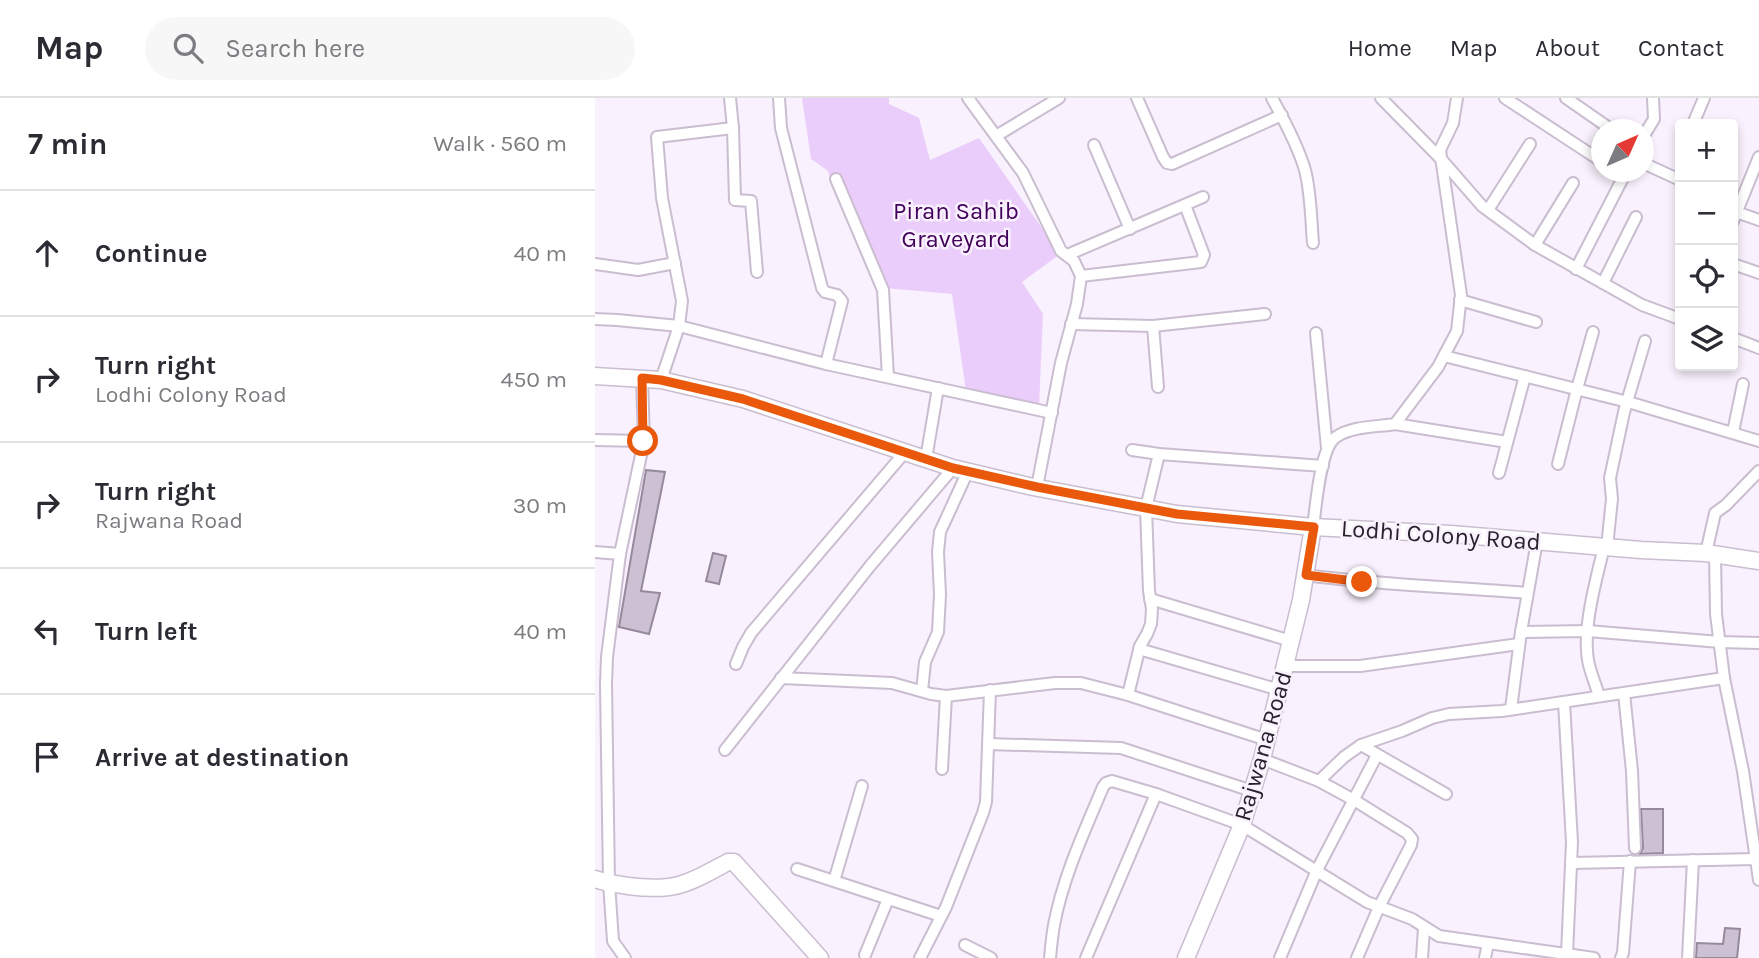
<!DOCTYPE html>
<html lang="en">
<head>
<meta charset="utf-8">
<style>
  body { margin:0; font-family:Karla,sans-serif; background:#f7f7f7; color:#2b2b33 }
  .controls { position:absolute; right:21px; top:21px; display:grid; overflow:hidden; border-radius:7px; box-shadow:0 4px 10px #0003 }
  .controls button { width:63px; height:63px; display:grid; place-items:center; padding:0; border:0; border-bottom:2px solid #e1e1e2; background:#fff; color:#2b2b33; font:35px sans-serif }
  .compass { position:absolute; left:996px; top:21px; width:63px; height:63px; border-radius:50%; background:#fff; box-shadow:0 4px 10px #0003; rotate:45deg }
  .stop { position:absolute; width:21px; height:21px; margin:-16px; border:5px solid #ea580c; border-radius:50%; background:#fff }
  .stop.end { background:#ea580c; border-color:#fff; box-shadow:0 2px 7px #0008 }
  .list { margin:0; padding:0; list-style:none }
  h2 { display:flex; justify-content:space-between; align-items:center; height:91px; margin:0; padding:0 28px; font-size:30px }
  h2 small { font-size:23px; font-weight:400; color:#7c7c81 }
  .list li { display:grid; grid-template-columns:46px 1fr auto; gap:21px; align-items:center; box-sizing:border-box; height:126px; padding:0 28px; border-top:2px solid #e1e1e2 }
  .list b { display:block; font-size:26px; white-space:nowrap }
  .list p { margin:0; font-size:23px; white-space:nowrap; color:#7c7c81 }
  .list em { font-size:23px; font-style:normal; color:#7c7c81 }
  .icon { flex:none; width:38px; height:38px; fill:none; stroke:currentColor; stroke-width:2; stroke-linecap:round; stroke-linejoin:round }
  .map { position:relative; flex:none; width:1164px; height:860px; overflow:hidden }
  header { display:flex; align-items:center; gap:42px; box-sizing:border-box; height:98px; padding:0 35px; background:#fff; border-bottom:2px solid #e1e1e2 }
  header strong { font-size:33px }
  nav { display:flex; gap:38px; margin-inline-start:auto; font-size:24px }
  .search { width:490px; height:63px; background:#f7f7f7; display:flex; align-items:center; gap:18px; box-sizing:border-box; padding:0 24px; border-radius:38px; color:#7c7c81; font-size:26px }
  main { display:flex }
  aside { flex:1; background:#fff }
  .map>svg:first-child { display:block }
</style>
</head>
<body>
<header>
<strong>Map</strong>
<div class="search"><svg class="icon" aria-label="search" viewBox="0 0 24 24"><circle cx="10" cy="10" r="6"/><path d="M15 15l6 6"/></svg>Search here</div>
<nav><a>Home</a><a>Map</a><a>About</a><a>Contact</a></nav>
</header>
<main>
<aside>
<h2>7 min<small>Walk · 560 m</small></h2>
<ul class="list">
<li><svg class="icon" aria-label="ahead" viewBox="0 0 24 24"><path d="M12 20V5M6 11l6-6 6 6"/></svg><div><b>Continue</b></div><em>40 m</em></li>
<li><svg class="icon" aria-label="right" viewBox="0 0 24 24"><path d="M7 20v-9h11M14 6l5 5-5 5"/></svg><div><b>Turn right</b><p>Lodhi Colony Road</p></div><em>450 m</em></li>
<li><svg class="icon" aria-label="right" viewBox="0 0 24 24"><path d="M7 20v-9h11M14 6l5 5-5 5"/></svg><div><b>Turn right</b><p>Rajwana Road</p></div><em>30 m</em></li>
<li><svg class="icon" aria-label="left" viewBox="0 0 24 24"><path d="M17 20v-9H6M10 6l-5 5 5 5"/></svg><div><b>Turn left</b></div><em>40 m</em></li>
<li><svg class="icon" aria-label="arrive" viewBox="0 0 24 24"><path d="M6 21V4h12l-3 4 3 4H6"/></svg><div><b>Arrive at destination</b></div></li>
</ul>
</aside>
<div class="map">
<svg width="1164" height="860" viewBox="0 0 1164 860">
  <rect width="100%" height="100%" fill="#f9f1fd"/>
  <path fill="#eacdfa" d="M207,0H294V6L324,20L335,62L384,40L465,156L427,184L448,216L444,309L371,293L357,196L290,190L232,72L216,61Z"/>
  <g fill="#ccc0d3" stroke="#95899b" stroke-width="2">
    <path d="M51,372L70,374L46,493L65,495L54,536L24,529Z"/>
    <path d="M118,455L131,458L124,486L111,483Z"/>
    <path d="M1046,711H1068V755L1045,756L1048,750Z"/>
    <path d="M1130,830L1145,831L1142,860H1101L1102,845L1128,846Z"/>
  </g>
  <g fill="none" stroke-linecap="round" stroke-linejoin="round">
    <g stroke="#cabdd0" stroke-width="14">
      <g id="street">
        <path d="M135,0L138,30L140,102L156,103L162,174"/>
        <path d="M184,0L186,30L227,190L230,194L242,197L247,203L231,266"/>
        <path d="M373,0L428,75L466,153L479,163L486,178L482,206L466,265L442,389"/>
        <path d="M542,0L568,59L572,65L577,66L687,17"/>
        <path d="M677,0C688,20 704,51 710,72C716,95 716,121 718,145"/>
        <path d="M786,0L847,62L887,108L940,147L1047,207L1085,221"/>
        <path d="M910,0L1006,63"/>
        <path d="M971,0L1017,32"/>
        <path d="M1098,26L1109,0"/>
        <path d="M401,38L464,0"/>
        <path d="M1048,39L1059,21L1058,0"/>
        <path d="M499,47L535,131"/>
        <path d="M1048,65L1085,82"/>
        <path d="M241,81L288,192L293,279"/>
        <path d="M893,112L935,46"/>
        <path d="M1141,114L1164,122"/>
        <path d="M1138,123L1164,59"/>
        <path d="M940,147L978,85"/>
        <path d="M472,157L608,99"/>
        <path d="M0,166L43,172L80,165"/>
        <path d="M1138,166L1164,175"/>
        <path d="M981,171L1031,74"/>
        <path d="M486,178L606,164L609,157L590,107"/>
        <path d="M1008,185L1041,119"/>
        <path d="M865,202L941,224"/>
        <path d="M0,221L22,222L84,228L231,266L457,315"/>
        <path d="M476,226L558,228L670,216"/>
        <path d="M558,228L563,289"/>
        <path d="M721,235L732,350"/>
        <path d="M1138,240L1164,250"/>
        <path d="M849,258L1033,304L1164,343"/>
        <path d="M66,282L84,228L87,203L67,100L62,39L138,30"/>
        <path d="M800,326L912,344"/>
        <path d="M1138,334L1148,286"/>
        <path d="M0,342L49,343"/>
        <path d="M537,352L564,356L728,368"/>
        <path d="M331,361L343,290"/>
        <path d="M963,366L982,291L998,234"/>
        <path d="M904,375L930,278"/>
        <path d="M718,429C721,409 725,349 741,339C757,328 782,329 800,326L843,269L862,233L866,197L845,52L858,25L862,0"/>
        <path d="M1012,449L1017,401L1015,380L1029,314L1050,243"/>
        <path d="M0,454L25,456"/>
        <path d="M1111,455L1120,415L1131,407L1164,373"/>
        <path d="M1120,456L1121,516L1129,580L1148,673L1164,782"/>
        <path d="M711,477C784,487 859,489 932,495"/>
        <path d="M555,501L696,543"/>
        <path d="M926,534L993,533L1125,544L1164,545"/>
        <path d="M544,551L685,592"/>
        <path d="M141,566L148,549L156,535L310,354"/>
        <path d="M690,568H765L924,546"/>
        <path d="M186,580L297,585L336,596L351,598L460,585H486L533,597L672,642"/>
        <path d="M327,593L330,564L343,534L345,497L343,454L345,434L373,373"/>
        <path d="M1029,595L1037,673L1040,750"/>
        <path d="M533,597L545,548L552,536L556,526L557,511L554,493L551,410L564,356"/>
        <path d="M1004,598C1001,588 997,578 994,567C986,534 1001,482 1009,449"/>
        <path d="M969,604L977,744L972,856"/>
        <path d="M916,611L926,534L942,443"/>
        <path d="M394,646L526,650L657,693"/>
        <path d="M766,647L851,696"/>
        <path d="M130,652L275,468L358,370"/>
        <path d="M667,661L724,683L759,702L812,735L817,741L816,747L784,809L762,860"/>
        <path d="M347,671L351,598"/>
        <path d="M724,683L749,659L766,647L807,633L837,620L854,616L907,613L1129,580"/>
        <path d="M977,765L1161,761"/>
        <path d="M202,771L346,818"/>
        <path d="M239,783L267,688"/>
        <path d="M370,847L396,860"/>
        <path d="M270,857L293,801"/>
        <path d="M30,860L18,843L14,785L11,586L12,559L25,456L49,343L47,280"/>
        <path d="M325,860L351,809L388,715L391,704L395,592"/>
        <path d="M455,860C456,849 457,838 459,827C468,779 489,734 508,689L511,685L517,683L561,696L647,727L772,804L817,821L844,838L999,860"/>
        <path d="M491,860L561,696"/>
        <path d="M685,860L722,772L782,657"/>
        <path d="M827,860L829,830"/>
        <path d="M890,860L893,845"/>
        <path d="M1026,860L1028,855L1035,763"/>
        <path d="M1093,860L1098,762"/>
      </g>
    </g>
    <g stroke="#cabdd0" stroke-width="19">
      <g id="secondary">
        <path d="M0,278L66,282L148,301L358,370L438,389L582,416L718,429L856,436L1046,452L1111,455L1164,463"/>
        <path d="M0,781C11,785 22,786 33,788C81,794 92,786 133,764H139L225,860"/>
        <path d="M591,860L647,727L667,661L706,502L718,429"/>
      </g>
    </g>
    <use href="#street" stroke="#fff" stroke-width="10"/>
    <use href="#secondary" stroke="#fff" stroke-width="16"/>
  </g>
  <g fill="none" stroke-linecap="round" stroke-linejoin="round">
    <path stroke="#ea580c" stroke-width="9" d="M48,343L47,280L66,282L148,301L358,370L442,389L582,416L719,429L711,477L767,484"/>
  </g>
  <g text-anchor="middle" stroke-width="5" stroke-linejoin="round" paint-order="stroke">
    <g font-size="24" fill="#42005a" stroke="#f9f1fd">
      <text x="361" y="121">Piran Sahib<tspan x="361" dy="28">Graveyard</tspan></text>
    </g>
    <g font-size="24" fill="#28232a" stroke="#f9f1fd">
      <text transform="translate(846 437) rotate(4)" y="8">Lodhi Colony Road</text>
      <text transform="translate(668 648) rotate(-74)" y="8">Rajwana Road</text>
    </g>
  </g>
</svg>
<div class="controls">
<button>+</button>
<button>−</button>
<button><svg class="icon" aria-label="locate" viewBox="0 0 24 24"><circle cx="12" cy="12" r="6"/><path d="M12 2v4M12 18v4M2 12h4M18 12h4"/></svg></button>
<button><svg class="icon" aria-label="layers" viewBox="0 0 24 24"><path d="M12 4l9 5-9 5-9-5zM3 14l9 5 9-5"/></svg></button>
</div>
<svg class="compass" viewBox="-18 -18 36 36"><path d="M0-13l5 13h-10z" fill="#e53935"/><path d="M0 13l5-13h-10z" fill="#7c7c81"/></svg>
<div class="stop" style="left:48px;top:343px"></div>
<div class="stop end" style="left:767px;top:484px"></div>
</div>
</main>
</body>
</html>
